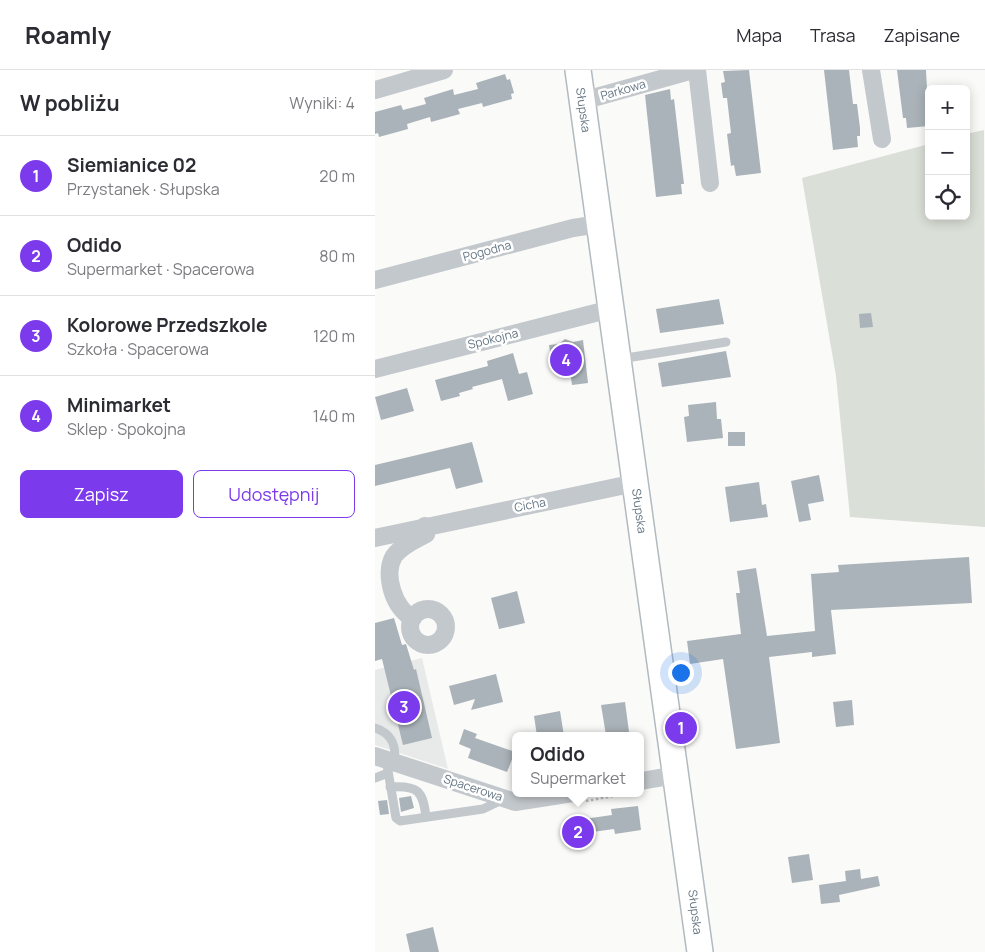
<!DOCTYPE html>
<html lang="pl">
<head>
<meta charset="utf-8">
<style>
  body { margin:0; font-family:Manrope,sans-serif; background:#f7f7f7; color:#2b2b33 }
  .controls { position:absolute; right:15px; top:15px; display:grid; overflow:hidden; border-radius:8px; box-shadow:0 2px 12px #0003 }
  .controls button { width:45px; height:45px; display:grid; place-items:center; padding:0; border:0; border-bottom:1px solid #e1e1e2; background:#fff; color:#2b2b33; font:25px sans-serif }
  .you { position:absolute; left:305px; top:602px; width:18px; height:18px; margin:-12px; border:4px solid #fff; border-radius:50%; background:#1a73e8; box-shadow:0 0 0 8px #1a73e833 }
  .badge { display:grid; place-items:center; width:32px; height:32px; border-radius:50%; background:#7c3aed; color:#fff; font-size:16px; font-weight:700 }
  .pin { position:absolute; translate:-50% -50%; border:2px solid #fff; box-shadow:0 1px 5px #0006 }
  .popup { position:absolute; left:137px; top:662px; width:132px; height:65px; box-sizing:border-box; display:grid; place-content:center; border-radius:8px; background:#fff; filter:drop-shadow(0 1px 4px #0005); font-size:16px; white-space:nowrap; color:#7c7c81 }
  .popup b { font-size:19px; color:#2b2b33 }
  .popup::after { content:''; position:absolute; left:50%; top:100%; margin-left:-10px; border:10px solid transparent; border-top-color:#fff }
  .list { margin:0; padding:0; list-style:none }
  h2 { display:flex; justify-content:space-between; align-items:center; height:65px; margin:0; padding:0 20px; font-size:21px }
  h2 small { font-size:16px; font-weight:400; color:#7c7c81 }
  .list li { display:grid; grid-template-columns:32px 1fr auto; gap:15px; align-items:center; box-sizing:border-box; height:80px; padding:0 20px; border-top:1px solid #e1e1e2 }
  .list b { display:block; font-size:19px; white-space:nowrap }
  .list p { margin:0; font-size:16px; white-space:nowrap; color:#7c7c81 }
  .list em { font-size:16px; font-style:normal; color:#7c7c81 }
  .actions { display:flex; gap:10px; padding:15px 20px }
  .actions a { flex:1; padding:11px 0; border:1px solid #7c3aed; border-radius:8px; text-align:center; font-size:18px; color:#7c3aed }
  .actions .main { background:#7c3aed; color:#fff }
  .icon { flex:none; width:28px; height:28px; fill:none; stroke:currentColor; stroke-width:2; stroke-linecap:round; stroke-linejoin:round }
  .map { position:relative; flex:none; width:610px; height:882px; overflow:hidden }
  header { display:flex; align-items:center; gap:30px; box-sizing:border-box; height:70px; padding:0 25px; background:#fff; border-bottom:1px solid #e1e1e2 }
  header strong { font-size:24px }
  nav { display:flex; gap:28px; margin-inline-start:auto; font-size:18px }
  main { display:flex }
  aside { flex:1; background:#fff }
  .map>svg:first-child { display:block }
</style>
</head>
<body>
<header>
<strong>Roamly</strong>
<nav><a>Mapa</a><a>Trasa</a><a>Zapisane</a></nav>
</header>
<main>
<aside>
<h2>W pobliżu<small>Wyniki: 4</small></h2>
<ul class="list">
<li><span class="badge">1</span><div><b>Siemianice 02</b><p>Przystanek · Słupska</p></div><em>20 m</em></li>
<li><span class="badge">2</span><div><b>Odido</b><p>Supermarket · Spacerowa</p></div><em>80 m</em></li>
<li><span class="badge">3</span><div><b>Kolorowe Przedszkole</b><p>Szkoła · Spacerowa</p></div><em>120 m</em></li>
<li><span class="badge">4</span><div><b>Minimarket</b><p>Sklep · Spokojna</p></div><em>140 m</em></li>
</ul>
<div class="actions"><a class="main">Zapisz</a><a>Udostępnij</a></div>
</aside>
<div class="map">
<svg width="610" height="882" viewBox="0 0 610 882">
  <rect width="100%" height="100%" fill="#fafaf8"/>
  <path fill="#e8e9e9" d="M47,588L73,699L0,675V600Z"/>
  <path fill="#dadfd7" d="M609,60L610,457L475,447L461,306L427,108L554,74V146H591V64Z"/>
  <g fill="#aab3b9">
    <path d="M374,0L386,103L361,106L359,95L356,96L352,64L356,63L352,28H348L346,13L350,12L348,1Z"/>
    <path d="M449,0H474L478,34H482L485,58V66H482L483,77L458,80Z"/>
    <path d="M522,0H551L554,56L532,58L531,48H528Z"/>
    <path d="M130,4L132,10L135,9L139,23L136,24L137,29L108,37L107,33L83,39L85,44L56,52L55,47L32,54L33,59L4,67L3,63L0,64V42L26,35L28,40L51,34L49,28L78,19L79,25L103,19L101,13Z"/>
    <path d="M295,19L296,30L299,29L309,114H306L307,124L281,127L270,25Z"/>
    <path d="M344,229L349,254L285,263L281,239Z"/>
    <path d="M496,243L498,257L485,258L484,244Z"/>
    <path d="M190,269L198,272L208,270L213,313L197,315L194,294H177L174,275L184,274Z"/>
    <path d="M351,281L356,307L287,317L283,293Z"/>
    <path d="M138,283L144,304L152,302L158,324L133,331L127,309L97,317L98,319L84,323L85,326L66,331L60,310L113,296L112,291Z"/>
    <path d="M32,318L39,341L6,350L0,327Z"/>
    <path d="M341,332L342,349H346L348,368L312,372L309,347L314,346L313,335Z"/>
    <rect x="353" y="362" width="17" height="14"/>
    <path d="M97,372L108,412L81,419L75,398L0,416V395Z"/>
    <path d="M444,405L449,431L433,434L436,450L424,452L416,411Z"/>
    <path d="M384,412L387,435L391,434L393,447L355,452L350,417Z"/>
    <path d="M594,487L597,533L456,540L461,584L437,587V582L394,587L405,673L361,679L348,589L315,594L312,571L366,564L361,523H365L362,501L381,498L392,566L440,561L436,504L464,502L463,495Z"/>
    <path d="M142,521L150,553L124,559L116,528Z"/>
    <path d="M19,548L27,575L31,574L39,600L41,599L57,668L28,675L7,589L0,591V553Z"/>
    <path d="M121,604L128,632L96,640L100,629L79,635L74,616Z"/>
    <path d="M477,630L479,655L461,657L458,632Z"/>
    <path d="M250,632L254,662L231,665L226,635Z"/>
    <path d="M185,641L189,666H162L159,646Z"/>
    <path d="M89,659L102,664L100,668L140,682L132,702L93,688L96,679L84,674Z"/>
    <path d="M36,726L39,738L26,742L24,728Z"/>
    <path d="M12,730L14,744L5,745L3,731Z"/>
    <path d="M263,736L266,760L240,764L239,759L210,763L212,775L194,777L188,752L237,745L236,739Z"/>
    <path d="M434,784L438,810L417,813L413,787Z"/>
    <path d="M485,799L486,809L503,806L505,816L464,825L465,832L446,834L444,815L471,811L470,801Z"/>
    <path d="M58,857L64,882H35L31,864Z"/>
  </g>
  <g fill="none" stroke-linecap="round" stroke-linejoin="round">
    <g stroke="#b3babf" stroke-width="28">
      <path id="secondary" d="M203,0L325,882"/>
    </g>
    <path stroke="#bbbfc2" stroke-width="2.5" stroke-dasharray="2.5 2.5" stroke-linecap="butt" d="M211,731L255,723"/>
    <g stroke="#c3c8cc" stroke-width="9">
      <path d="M245,289L351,272"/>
      <path d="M0,658C16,663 22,676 19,692"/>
      <path d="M11,689L21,748L25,751L108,739L129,729"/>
      <path d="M0,708L13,703"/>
      <path d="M15,717C43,715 48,721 51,747"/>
    </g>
    <g stroke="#c3c8cc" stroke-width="18">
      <path d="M322,0L335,113"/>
      <path d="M496,0L507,69"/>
      <path d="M0,20L69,0"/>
      <path d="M207,31L318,0"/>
      <path d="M0,210L198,158L224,154"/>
      <path d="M0,299L236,239"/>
      <path d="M0,468L260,413"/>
      <circle cx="53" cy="557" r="18"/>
      <path d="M38,548C19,540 8,504 19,486C27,475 40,470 51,464L50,456"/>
      <path d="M0,686L140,732L198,723"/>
      <path d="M266,711L301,705"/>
    </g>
    <use href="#secondary" stroke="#fff" stroke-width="25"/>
  </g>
  <g text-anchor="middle" stroke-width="5" stroke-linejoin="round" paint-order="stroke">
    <g font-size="12" fill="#657683" stroke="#fff">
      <text transform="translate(248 20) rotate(-16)" y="4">Parkowa</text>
      <text transform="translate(208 40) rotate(82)" y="4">Słupska</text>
      <text transform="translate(112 181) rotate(-15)" y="4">Pogodna</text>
      <text transform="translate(118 269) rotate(-14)" y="4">Spokojna</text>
      <text transform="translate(155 435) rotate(-11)" y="4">Cicha</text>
      <text transform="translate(264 441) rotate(82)" y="4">Słupska</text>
      <text transform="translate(98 718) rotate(18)" y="4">Spacerowa</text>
      <text transform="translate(320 842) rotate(83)" y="4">Słupska</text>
    </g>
  </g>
</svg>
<div class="controls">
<button>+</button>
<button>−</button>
<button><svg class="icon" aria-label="locate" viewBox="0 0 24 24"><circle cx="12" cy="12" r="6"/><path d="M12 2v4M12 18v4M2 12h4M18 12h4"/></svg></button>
</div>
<div class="you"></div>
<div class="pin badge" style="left:306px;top:658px">1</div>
<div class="pin badge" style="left:203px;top:762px">2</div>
<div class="popup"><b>Odido</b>Supermarket</div>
<div class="pin badge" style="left:29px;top:637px">3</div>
<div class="pin badge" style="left:191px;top:290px">4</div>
</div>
</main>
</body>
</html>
